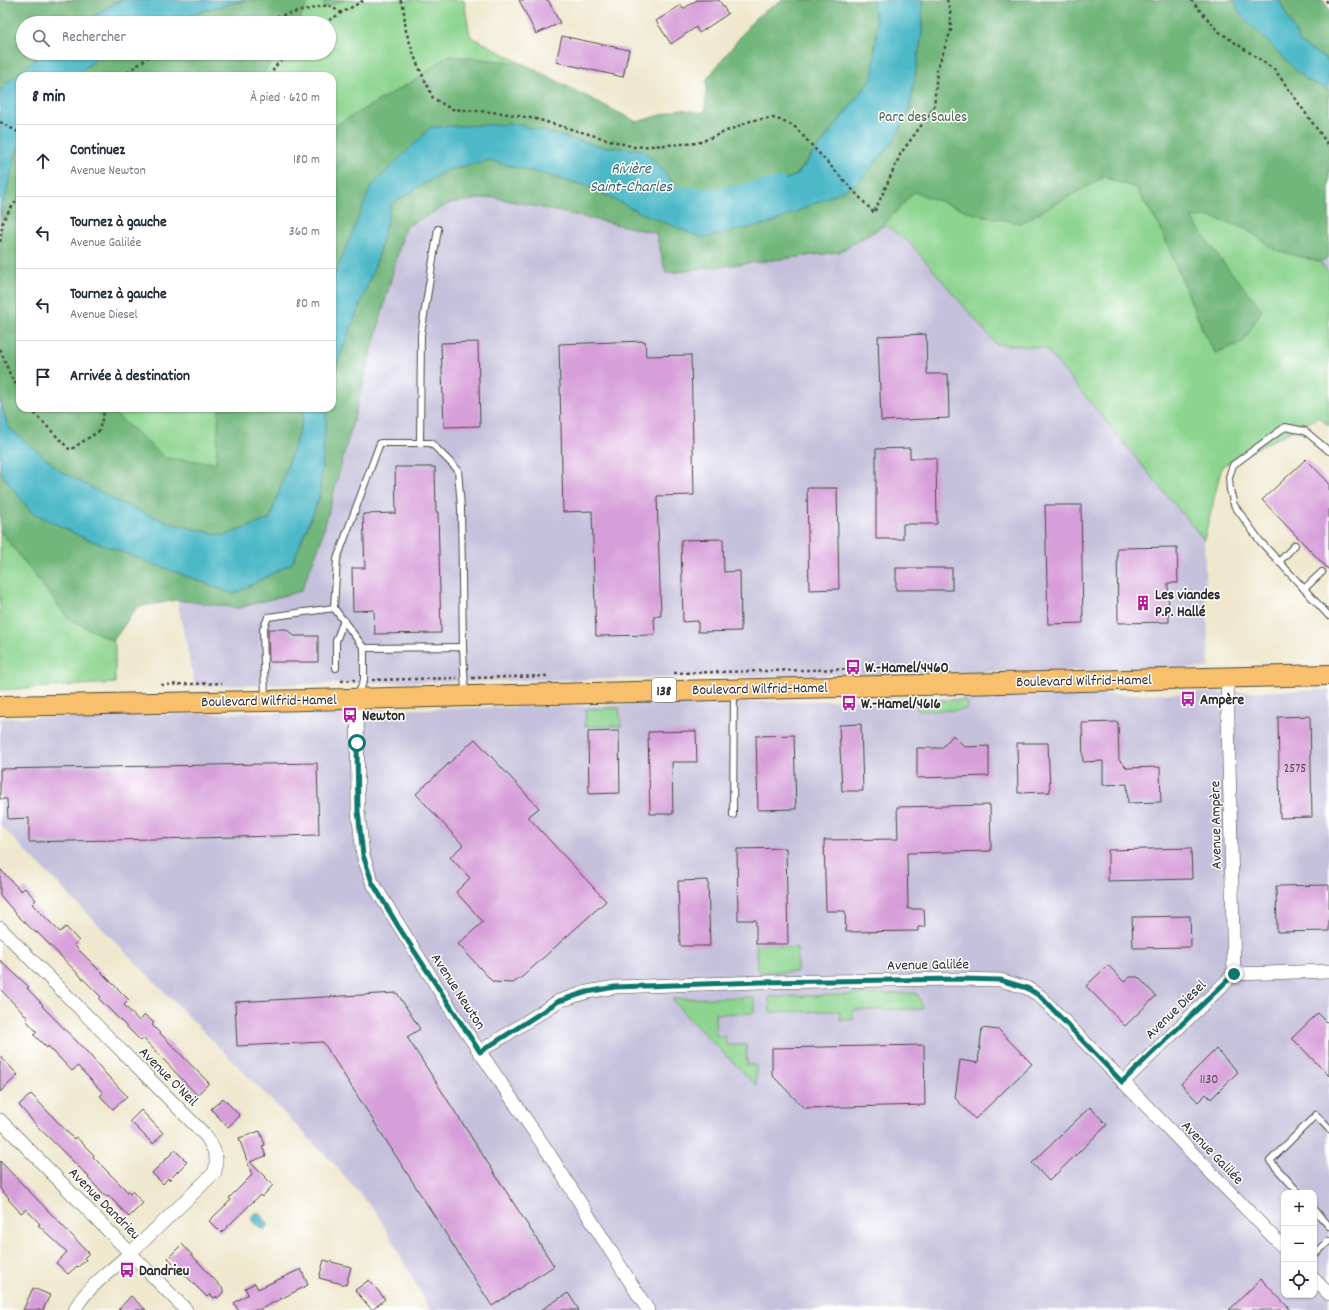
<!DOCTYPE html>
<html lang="fr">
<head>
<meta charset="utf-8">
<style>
  body { margin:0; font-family:Dekko,sans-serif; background:#f6f6f7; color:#1f2937 }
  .controls { position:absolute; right:12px; bottom:12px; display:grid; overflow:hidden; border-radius:8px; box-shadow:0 1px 3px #0004 }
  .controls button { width:36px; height:36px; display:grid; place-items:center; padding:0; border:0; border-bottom:1px solid #e0e1e3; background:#fff; color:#1f2937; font:20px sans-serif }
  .stop { position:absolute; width:12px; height:12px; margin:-9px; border:3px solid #0f766e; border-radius:50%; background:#fff }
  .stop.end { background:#0f766e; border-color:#fff; box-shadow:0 1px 4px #0008 }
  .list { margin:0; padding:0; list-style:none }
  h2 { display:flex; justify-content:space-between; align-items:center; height:52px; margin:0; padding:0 16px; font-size:17px }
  h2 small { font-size:13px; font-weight:400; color:#747a83 }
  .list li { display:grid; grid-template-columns:26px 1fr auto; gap:12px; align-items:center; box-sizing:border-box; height:72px; padding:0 16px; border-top:1px solid #e0e1e3 }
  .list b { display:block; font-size:15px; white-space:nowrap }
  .list p { margin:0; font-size:13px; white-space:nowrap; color:#747a83 }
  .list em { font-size:13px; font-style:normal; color:#747a83 }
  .icon { flex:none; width:22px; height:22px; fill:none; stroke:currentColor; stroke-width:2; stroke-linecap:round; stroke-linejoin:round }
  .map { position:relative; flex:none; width:1329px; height:1310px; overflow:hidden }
  .search { position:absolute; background:#fff; box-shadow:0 1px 3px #0004; left:16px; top:16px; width:320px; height:44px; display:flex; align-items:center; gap:10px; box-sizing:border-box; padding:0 14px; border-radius:22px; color:#747a83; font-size:15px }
  .panel { position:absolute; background:#fff; box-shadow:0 1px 3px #0004; left:16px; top:72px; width:320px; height:340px; border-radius:12px }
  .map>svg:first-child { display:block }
</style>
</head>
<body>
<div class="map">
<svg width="1329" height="1310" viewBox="0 0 1329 1310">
  <rect width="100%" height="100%" fill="#fff"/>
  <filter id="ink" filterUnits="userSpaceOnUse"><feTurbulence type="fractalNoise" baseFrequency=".025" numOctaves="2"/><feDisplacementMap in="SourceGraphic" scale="8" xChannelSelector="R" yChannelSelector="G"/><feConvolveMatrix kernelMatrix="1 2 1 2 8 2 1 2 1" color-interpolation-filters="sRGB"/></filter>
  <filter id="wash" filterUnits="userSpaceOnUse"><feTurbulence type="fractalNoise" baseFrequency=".012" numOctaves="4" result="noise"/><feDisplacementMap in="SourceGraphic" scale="16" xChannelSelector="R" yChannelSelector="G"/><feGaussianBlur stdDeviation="0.9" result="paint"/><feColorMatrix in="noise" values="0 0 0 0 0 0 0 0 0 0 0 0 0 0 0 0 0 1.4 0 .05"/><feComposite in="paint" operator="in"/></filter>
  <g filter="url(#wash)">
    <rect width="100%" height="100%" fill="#efe8ce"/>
    <g fill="#c5c0db" fill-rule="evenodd">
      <path d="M493,197L656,233L666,273L839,252L884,225L910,243L996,344L1045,348L1204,540L1209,668L195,686L177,600L238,608L364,374L405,227L451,203Z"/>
      <path d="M1329,257V273L1320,262Z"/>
      <path d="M1329,690V1310H430L378,1215L337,1167L0,825V718ZM1284,1193H1314V1295H1284Z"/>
    </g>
    <g fill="#8cd48f" stroke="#5c805d" fill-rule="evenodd">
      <path d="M0,0H464L470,36L652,132L735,99L824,0H1241L1329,87V243L1306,258L1320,262L1329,273V426L1319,417L1222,466L1204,540L1045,348L996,344L910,243L885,225L839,252L666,273L656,233L493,197L451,203L405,227L364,374L301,591L238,608L0,503ZM23,23H329V53H23ZM20,76H332V408H20ZM1113,170L1203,217L1191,218L1224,264L1243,342L1215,353L1204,333L1161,229L1136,188L1104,177Z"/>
      <path d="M0,531L68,618L113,641L115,646V683L0,690Z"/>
      <path d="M964,700L968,704L967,708L964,710L919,711L917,709L918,701Z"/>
      <path d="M619,708L621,726H585L586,709Z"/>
      <path d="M756,944H780L781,947L797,948V972H761L757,969Z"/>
      <path d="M916,993L920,999L923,1009L853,1010V1020H840V1011L770,1012L769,997Z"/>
      <path d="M754,997V1013L715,1014L716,1036H725L726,1045H746L747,1065H756V1085L691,1021L672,999Z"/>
    </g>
    <g fill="#71b67a" stroke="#4e7052">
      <path d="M0,0H122L113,4L83,23H23V53H43L6,84L0,92Z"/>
      <path d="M245,0H309L298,23H168L203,11Z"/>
      <path d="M323,0H344L325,8Z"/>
      <path d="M782,0H872L877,24L873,77L796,175L740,198L688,203L669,178L644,150L598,146L515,124L431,127L332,285V127L415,80L448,56L522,63L637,122L680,109L705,113L707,79L756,17Z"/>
      <path d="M922,0H1234L1240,14L1305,79L1329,90V257L1320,262L1275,250L1246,229L1211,217L1191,218L1224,264L1262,309L1243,342L1215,353L1204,333L1161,229L1136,188L1104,177L1021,223L978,215L914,192L884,225L839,252L666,273L656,233L493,197L451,203L405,227L320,544L301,591L238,608L177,600L137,607L113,641L68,618L1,532L0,531V471L30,511L80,536L234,594L292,563L319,499L327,408H332V377L377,260L391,204L447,170L489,160L588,186L639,212L703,238L895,139L910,106L922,33Z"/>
      <path d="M1279,0H1323L1329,9V61L1300,43Z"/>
      <path d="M103,53H278L262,76H75Z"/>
      <path d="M20,145V408H108L166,458L216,463L219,408H304L302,422L270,519L224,536L173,524L120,503L62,472L8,427L0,399V218L17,149Z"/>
    </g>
    <g fill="#4db9c8" stroke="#3c727a">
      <path d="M122,0H245L203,11L168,23H83L113,4Z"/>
      <path d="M872,0H922V33L910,106L895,139L857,184L774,222L703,238L639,212L588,186L489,160L447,170L391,204L377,260L332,377V285L336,272L371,187L431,127L515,124L598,146L644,150L669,178L688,203L740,198L797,175L873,77L877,24Z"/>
      <path d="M1234,0H1279L1300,43L1329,61V90L1305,79L1240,14Z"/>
      <path d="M43,53H103L75,76H20V145L17,149L0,218V92L5,84Z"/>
      <path d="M0,399L8,427L62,472L120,503L173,524L224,536L270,519L302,422L304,408H327L319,499L292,563L234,594L80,536L30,511L0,471Z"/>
      <path d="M255,1213H259L263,1216V1219L268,1223V1226L265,1229H262L257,1224H255L252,1221V1216Z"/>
    </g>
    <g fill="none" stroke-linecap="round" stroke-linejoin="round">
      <path stroke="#4db9c8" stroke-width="23" d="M654,195L683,199L717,200L779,189"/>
    </g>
    <g id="blocks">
      <g fill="#d79fd9">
        <path d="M519,0H548L560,23L536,34Z"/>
        <path d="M697,0H719L728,14L699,33L696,27L671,44L656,21L681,5L683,9Z"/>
        <path d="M562,36L629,50L623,77L556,62Z"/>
        <path d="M926,334L927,374H948L949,418L881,421L878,336Z"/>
        <path d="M645,341L646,356L691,355L694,495L657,496L661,616H654L655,635L596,636L592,511L563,512L559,344Z"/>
        <path d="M478,342L480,426L444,427L441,343Z"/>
        <path d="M910,448V458H936L937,524H903V539H876V449Z"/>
        <path d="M1306,459L1329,483V570L1262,500Z"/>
        <path d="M395,467H435L436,512H438L441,633L375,634L374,610L353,611L352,568H365L363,514L396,513Z"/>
        <path d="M807,488H837L839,589L809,590Z"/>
        <path d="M1045,505H1081L1083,623L1048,624Z"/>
        <path d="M723,539L724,572L740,571L741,631L698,632V621L683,622L681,540Z"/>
        <path d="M1177,547L1178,583H1168L1169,622L1118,623L1117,548Z"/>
        <rect x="896" y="568" width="56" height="22"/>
        <path d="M268,629H286L294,636H318V662H269Z"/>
        <path d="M1310,716L1312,817L1280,818L1278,717Z"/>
        <path d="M1118,722L1119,760L1127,768L1160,767L1161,802L1128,803L1127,784L1103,785V761L1083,762L1082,723Z"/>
        <path d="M861,724L863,791H842L839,725Z"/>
        <path d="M619,731L620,793L589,794L588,732Z"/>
        <path d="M696,731L697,762H672L673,814H650L648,732Z"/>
        <path d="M794,735L796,809L758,810L756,736Z"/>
        <path d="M953,735L965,747L989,746V776L917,778V748H942Z"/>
        <path d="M475,739L539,808L528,817L606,901L522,977L513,983L493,982L458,944L483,922L456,892L470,878L450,857L463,845L416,794Z"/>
        <path d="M1017,743H1048L1050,792L1018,793Z"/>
        <path d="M317,763L319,835L29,842V818L8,819L7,799H0V769Z"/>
        <path d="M990,805L991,851L907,853L908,909H924L925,927H918V931L846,932L845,911H826L824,840L898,839L897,807Z"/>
        <path d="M786,848L788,944H756V920H738L737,849Z"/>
        <path d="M1191,848L1192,879L1108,881V850Z"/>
        <path d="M0,869L21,891L25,888L36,900L32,904L60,932L66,927L79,941L74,945L129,1000L124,1005L139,1021L145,1015L154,1023L152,1025L209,1083L197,1095L143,1038L141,1041L99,999L101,997L37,932L36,933L18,916L0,895Z"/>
        <path d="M708,880L710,946H680L678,881Z"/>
        <path d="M1329,885V931L1277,932L1276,886Z"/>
        <path d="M1190,916L1191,947L1133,948L1132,917Z"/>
        <path d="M0,960L29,987L27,988L43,1005L42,1006L89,1054L105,1073L127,1096L113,1109L100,1096L103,1093L78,1066L72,1071L48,1046L47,1048L34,1035L37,1032L26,1020L28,1018L0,989Z"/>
        <path d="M1108,965L1124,982L1130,977H1138L1156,996L1125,1026L1086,986Z"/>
        <path d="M397,993L420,1029L407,1037L554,1266L492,1306L323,1042L237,1046L235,1002Z"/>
        <path d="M1318,1013L1329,1024V1076L1292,1038Z"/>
        <path d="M982,1028L999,1030L1032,1064L975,1119L955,1098L960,1060L978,1063Z"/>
        <path d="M924,1045L925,1105L804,1108L772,1075V1048Z"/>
        <path d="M1216,1049L1238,1072L1211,1099L1206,1094L1198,1102L1181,1084Z"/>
        <path d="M0,1056L18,1075L0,1092Z"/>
        <path d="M31,1094L74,1139L76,1137L94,1155L93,1157L130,1194L132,1191L143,1203L129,1217L108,1195L107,1197L88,1178L89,1177L36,1125L19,1105Z"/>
        <path d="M223,1098L240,1116L228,1127L211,1109Z"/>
        <path d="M1090,1107L1107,1125L1049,1181L1032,1163Z"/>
        <path d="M141,1110L163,1133L153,1144L130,1121Z"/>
        <path d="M260,1131L265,1145L262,1146L266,1156L250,1162L273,1185L262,1197L260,1195L221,1233L209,1221L231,1200L229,1198L252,1175L239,1138Z"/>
        <path d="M175,1150L187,1162L169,1180L168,1178L163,1184L152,1173Z"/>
        <path d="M0,1161L89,1253L84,1258L86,1260L78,1267L77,1266L68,1274L56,1263L67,1252L38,1225L40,1224L26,1209L21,1213L8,1199L9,1198L0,1189Z"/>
        <path d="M182,1244L223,1289V1293L217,1298L216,1296L214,1298L210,1294L207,1297L168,1258Z"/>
        <path d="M324,1260L351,1267L346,1285L319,1278Z"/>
        <path d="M301,1269L308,1285L259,1310H238L234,1303L248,1294L245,1288L255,1283L258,1289Z"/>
        <path d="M1261,1279L1291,1310H1229Z"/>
        <path d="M369,1280L385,1299L372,1310L355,1290Z"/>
        <path d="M33,1288L50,1295L43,1310H23Z"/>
        <path d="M568,1293L579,1310H541Z"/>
        <path d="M131,1296L146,1310H118Z"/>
      </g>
    </g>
  </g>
  <g filter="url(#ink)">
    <use href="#blocks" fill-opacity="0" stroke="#484743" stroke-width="1"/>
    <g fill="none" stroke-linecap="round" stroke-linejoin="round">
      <g stroke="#484743" stroke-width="8">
        <g id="lane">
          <path d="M420,443L421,334L438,229"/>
          <path d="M1329,451L1305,431L1285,427L1233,465L1229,477L1230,490L1234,505L1260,541L1329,616"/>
          <path d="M1279,562L1295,545"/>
          <path d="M1304,589L1322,572"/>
          <path d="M364,648L334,608L337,559L380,443H431L458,470L461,508L463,647"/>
          <path d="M336,668V641L344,620"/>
          <path d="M358,695L364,680V648L463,647L465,693"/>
          <path d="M265,698L263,630L268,617L334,608"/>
          <path d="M733,815L734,692"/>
          <path d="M1299,1193L1270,1161L1316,1115L1329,1129"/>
          <path d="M1314,1209L1329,1226"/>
          <path d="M1314,1255L1329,1241"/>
        </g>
      </g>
      <g stroke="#484743" stroke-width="14">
        <g id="street">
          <path d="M1227,676L1234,974"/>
          <path d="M357,699L358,811L363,855L372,882L454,1014L548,1152L648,1310"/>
          <path d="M0,928L206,1136C215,1151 218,1155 215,1172C187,1199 159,1227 130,1253C114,1269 84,1289 75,1310"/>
          <path d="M479,1052L559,1001L587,992L615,987L761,982L961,979L1000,980L1027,988L1040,996L1284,1248"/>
          <path d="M1123,1082L1234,974L1329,971"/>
          <path d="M0,1120L186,1310"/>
          <path d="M1314,1279L1329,1294"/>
        </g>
      </g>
      <g stroke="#484743" stroke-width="22">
        <path id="primary" d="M0,706L265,701L1329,675"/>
      </g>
      <g stroke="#484743" stroke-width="2.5" stroke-dasharray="3 3" stroke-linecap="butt">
        <path d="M400,0L403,4L406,31L416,61L433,98L451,109L503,113L536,119L634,147L698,143L753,120L775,118L794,126L874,213L901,153L934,108L937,70L951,30L950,8L947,0"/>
        <path d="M1191,0L1218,31L1275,70L1329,146"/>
        <path d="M1326,0L1329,4"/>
        <path d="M247,23L328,5L342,13"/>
        <path d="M324,23L364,0"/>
        <path d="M123,76L154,53"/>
        <path d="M269,76L278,63L289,53"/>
        <path d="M0,122L20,133"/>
        <path d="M0,242L3,220L20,195"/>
        <path d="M0,349L11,377L20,390"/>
        <path d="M31,408L35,414L70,450L99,431L105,408"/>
        <path d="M674,673L851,669"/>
        <path d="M472,678L547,676"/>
        <path d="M372,680L457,678"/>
        <path d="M341,681L355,680"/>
        <path d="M161,685L222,683"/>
      </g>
      <use href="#lane" stroke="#fff" stroke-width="6"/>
      <use href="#street" stroke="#fff" stroke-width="13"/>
      <use href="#primary" stroke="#f8bf6c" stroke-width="20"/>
    </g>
  </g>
  <g fill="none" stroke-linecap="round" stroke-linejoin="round" filter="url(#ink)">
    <path stroke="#0f766e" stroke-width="5" d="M357,743L358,811L363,855L372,882L398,926L480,1052L559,1001L587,992L615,987L761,982L961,979L1000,980L1027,988L1040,996L1122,1082L1234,974"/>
  </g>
  <defs>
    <g id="building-bare" transform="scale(1.2)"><path d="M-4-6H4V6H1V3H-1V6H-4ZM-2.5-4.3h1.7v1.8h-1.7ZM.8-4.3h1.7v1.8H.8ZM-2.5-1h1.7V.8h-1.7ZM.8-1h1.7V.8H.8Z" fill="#b5179e" stroke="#fff" stroke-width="2.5" paint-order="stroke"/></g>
    <g id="bus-bare" transform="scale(1.2)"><path d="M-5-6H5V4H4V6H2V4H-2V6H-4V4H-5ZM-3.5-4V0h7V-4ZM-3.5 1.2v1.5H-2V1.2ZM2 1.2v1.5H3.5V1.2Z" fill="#b5179e" stroke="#fff" stroke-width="2.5" paint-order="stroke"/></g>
  </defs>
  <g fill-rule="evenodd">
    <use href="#building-bare" x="1143" y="603"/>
    <use href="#bus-bare" x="853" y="667"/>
    <use href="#bus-bare" x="1188" y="699"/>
    <use href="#bus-bare" x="849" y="703"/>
    <use href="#bus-bare" x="350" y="715"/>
    <use href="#bus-bare" x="127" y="1270"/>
  </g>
  <g text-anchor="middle" stroke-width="3" stroke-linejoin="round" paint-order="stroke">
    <g font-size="13" fill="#564856">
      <text x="1295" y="772">2575</text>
      <text x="1209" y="1083">1130</text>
    </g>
    <rect fill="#fff" stroke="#6b6b6b" stroke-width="1" x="652" y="678" width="24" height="24" rx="3"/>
    <g font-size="14" font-weight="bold" fill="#2b2b2b">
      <text x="664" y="695">138</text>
    </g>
    <g font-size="15" fill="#485e49" stroke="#fff">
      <text x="923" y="121">Parc des Saules</text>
    </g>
    <g font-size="15" font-weight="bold" fill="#2b2b2b" stroke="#fff" text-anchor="start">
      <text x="1155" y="599">Les viandes<tspan x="1155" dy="17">P.P. Hallé</tspan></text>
      <text x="865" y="672">W.-Hamel/4460</text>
      <text x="1200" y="704">Ampère</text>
      <text x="861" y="708">W.-Hamel/4616</text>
      <text x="362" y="720">Newton</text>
      <text x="139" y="1275">Dandrieu</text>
    </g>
    <g font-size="15" fill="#2b2b2b" stroke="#fff">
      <text transform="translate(1084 680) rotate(-1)" y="5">Boulevard Wilfrid-Hamel</text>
      <text transform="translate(760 688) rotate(-1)" y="5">Boulevard Wilfrid-Hamel</text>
      <text transform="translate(269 700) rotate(-1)" y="5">Boulevard Wilfrid-Hamel</text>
      <text transform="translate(1215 825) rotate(-91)" y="5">Avenue Ampère</text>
      <text transform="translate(928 964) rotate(-1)" y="5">Avenue Galilée</text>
      <text transform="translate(459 991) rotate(57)" y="5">Avenue Newton</text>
      <text transform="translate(1175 1009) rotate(-44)" y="5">Avenue Diesel</text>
      <text transform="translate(169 1076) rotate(45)" y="5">Avenue O'Neil</text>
      <text transform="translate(1213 1152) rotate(46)" y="5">Avenue Galilée</text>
      <text transform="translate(105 1203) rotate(45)" y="5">Avenue Dandrieu</text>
    </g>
    <g font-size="16" font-style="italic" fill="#39646a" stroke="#fff">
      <text x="631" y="173">Rivière<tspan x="631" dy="18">Saint-Charles</tspan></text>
    </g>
  </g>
</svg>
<div class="controls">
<button>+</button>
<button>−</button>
<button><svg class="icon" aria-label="locate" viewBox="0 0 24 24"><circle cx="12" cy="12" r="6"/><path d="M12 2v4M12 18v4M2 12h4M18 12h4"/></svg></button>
</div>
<div class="stop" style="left:357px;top:743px"></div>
<div class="stop end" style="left:1234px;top:974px"></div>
<div class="search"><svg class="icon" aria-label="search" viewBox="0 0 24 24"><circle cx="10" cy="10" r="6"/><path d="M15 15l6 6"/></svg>Rechercher</div>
<section class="panel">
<h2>8 min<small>À pied · 620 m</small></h2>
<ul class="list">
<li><svg class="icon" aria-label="ahead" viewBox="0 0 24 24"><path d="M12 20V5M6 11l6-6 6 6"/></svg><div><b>Continuez</b><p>Avenue Newton</p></div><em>180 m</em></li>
<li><svg class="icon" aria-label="left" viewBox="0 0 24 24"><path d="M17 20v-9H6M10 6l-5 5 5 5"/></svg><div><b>Tournez à gauche</b><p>Avenue Galilée</p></div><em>360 m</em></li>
<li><svg class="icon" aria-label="left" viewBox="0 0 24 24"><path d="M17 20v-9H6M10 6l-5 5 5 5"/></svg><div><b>Tournez à gauche</b><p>Avenue Diesel</p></div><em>80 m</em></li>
<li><svg class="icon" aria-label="arrive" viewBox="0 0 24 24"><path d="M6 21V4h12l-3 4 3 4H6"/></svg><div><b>Arrivée à destination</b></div></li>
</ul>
</section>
</div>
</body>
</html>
